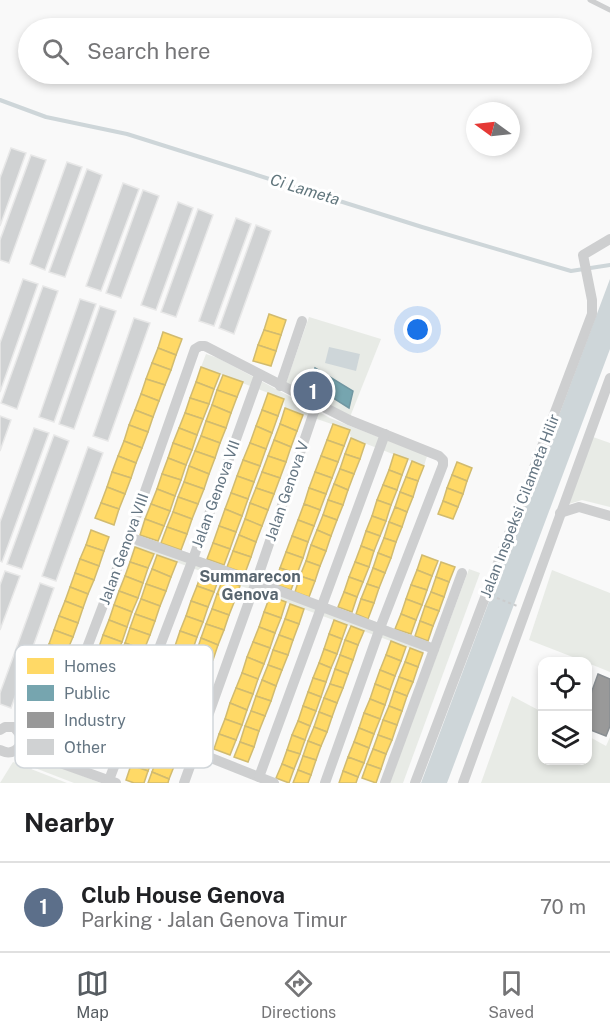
<!DOCTYPE html>
<html lang="en">
<head>
<meta charset="utf-8">
<style>
  body { margin:0; font-family:"Public Sans",sans-serif; background:#f2f2f2; color:#202124 }
  .controls { position:absolute; right:18px; bottom:18px; display:grid; overflow:hidden; border-radius:12px; box-shadow:0 3px 9px #0003 }
  .controls button { width:54px; height:54px; display:grid; place-items:center; padding:0; border:0; border-bottom:2px solid #e0e0e0; background:#fff; color:#202124; font:30px sans-serif }
  .compass { position:absolute; left:466px; top:102px; width:54px; height:54px; border-radius:50%; background:#fff; box-shadow:0 3px 9px #0003; rotate:285deg }
  .you { position:absolute; left:418px; top:330px; width:21px; height:21px; margin:-15px; border:4px solid #fff; border-radius:50%; background:#1a73e8; box-shadow:0 0 0 9px #1a73e833 }
  .badge { display:grid; place-items:center; width:39px; height:39px; border-radius:50%; background:#565c61; color:#fff; font-size:20px; font-weight:700 }
  .pin { position:absolute; translate:-50% -50%; border:3px solid #fff; box-shadow:0 2px 6px #0006 }
  .list { margin:0; padding:0; list-style:none }
  h2 { display:flex; justify-content:space-between; align-items:center; height:78px; margin:0; padding:0 24px; font-size:26px }
  h2 small { font-size:20px; font-weight:400; color:#757577 }
  .list li { display:grid; grid-template-columns:39px 1fr auto; gap:18px; align-items:center; box-sizing:border-box; height:90px; padding:0 24px; border-top:2px solid #e0e0e0 }
  .list b { display:block; font-size:22px; white-space:nowrap }
  .list p { margin:0; font-size:20px; white-space:nowrap; color:#757577 }
  .list em { font-size:20px; font-style:normal; color:#757577 }
  .icon { flex:none; width:33px; height:33px; fill:none; stroke:currentColor; stroke-width:2; stroke-linecap:round; stroke-linejoin:round }
  .map { position:relative; flex:none; width:610px; height:783px; overflow:hidden }
  .search { position:absolute; background:#fff; box-shadow:0 3px 9px #0003; left:18px; right:18px; top:18px; height:66px; display:flex; align-items:center; gap:15px; box-sizing:border-box; padding:0 21px; border-radius:33px; color:#757577; font-size:22px }
  .sheet { height:168px; background:#fff }
  nav { display:flex; justify-content:space-around; align-items:center; box-sizing:border-box; height:84px; border-top:2px solid #e0e0e0; background:#fff; font-size:16px; color:#757577 }
  nav a { display:grid; justify-items:center; gap:3px }
  nav .on { color:#565c61 }
  .map>svg:first-child { display:block }
</style>
</head>
<body>
<div class="map">
<svg width="610" height="783" viewBox="0 0 610 783">
  <rect width="100%" height="100%" fill="#f9f9f9"/>
  <g fill="#e8ebe6">
    <path d="M309,317L381,339L350,417L286,383Z"/>
    <path d="M206,354L218,358L330,418L427,456L424,466L351,438L349,430L285,408L284,399L201,367Z"/>
    <path d="M593,437L610,443V507L582,500L569,504Z"/>
    <path d="M140,535L428,641L423,653L135,547Z"/>
    <path d="M469,569L480,573L403,783H389Z"/>
    <path d="M552,570L610,593V672L588,663V662L583,661L529,640Z"/>
    <path d="M512,696L542,712V760H588V736L606,746L610,737V783H481Z"/>
    <path d="M38,761L49,763L101,783H74L35,768Z"/>
    <path d="M13,762L67,783H0Z"/>
  </g>
  <g fill="#ced6d9">
    <path d="M610,279V349L447,783H421Z"/>
    <path d="M329,347L360,354L356,371L325,363Z"/>
  </g>
  <g fill="#ffd966" stroke="#d1bb6f" stroke-width="1.5">
    <path d="M269,314L286,320L281,335L264,330Z"/>
    <path d="M264,330L281,335L276,351L258,345Z"/>
    <path d="M163,332L182,339L176,355L158,348Z"/>
    <path d="M258,345L276,351L271,366L253,361Z"/>
    <path d="M158,348L176,355L171,370L152,363Z"/>
    <path d="M152,363L171,370L165,385L146,379Z"/>
    <path d="M201,367L220,374L214,389L196,382Z"/>
    <path d="M223,375L243,382L237,397L217,390Z"/>
    <path d="M146,379L165,385L159,401L141,394Z"/>
    <path d="M196,382L214,389L209,404L190,398Z"/>
    <path d="M217,390L237,397L231,413L212,405Z"/>
    <path d="M268,393L284,399L278,416L262,410Z"/>
    <path d="M141,394L159,401L153,417L135,410Z"/>
    <path d="M190,398L209,404L203,419L185,413Z"/>
    <path d="M212,405L231,413L226,428L206,421Z"/>
    <path d="M285,408L303,415L297,431L280,424Z"/>
    <path d="M135,410L153,417L148,432L129,425Z"/>
    <path d="M262,410L278,416L272,433L256,426Z"/>
    <path d="M185,413L203,419L197,435L179,428Z"/>
    <path d="M206,421L226,428L220,443L201,436Z"/>
    <path d="M280,424L297,431L291,447L274,440Z"/>
    <path d="M333,424L350,430L344,446L327,440Z"/>
    <path d="M129,425L148,432L142,448L124,441Z"/>
    <path d="M256,426L272,433L266,449L250,443Z"/>
    <path d="M179,428L197,435L192,450L173,443Z"/>
    <path d="M201,436L220,443L215,458L195,451Z"/>
    <path d="M351,438L365,444L360,459L345,454Z"/>
    <path d="M274,440L291,447L286,462L268,456Z"/>
    <path d="M327,440L344,446L338,462L321,456Z"/>
    <path d="M124,441L142,448L136,463L118,456Z"/>
    <path d="M173,443L192,450L186,465L168,458Z"/>
    <path d="M250,443L266,449L260,466L243,460Z"/>
    <path d="M195,451L215,458L209,474L189,466Z"/>
    <path d="M345,454L360,459L354,474L340,469Z"/>
    <path d="M394,454L408,459L402,475L389,470Z"/>
    <path d="M118,456L136,463L131,478L112,472Z"/>
    <path d="M268,456L286,462L280,478L262,472Z"/>
    <path d="M321,456L338,462L332,478L315,472Z"/>
    <path d="M168,458L186,465L181,480L162,474Z"/>
    <path d="M243,460L260,466L254,482L237,476Z"/>
    <path d="M412,461L424,466L418,481L406,477Z"/>
    <path d="M457,462L472,468L467,481L452,475Z"/>
    <path d="M189,466L209,474L204,489L184,482Z"/>
    <path d="M340,469L354,474L348,490L334,484Z"/>
    <path d="M389,470L402,475L397,490L383,485Z"/>
    <path d="M112,472L131,478L125,494L107,487Z"/>
    <path d="M262,472L280,478L274,494L256,488Z"/>
    <path d="M315,472L332,478L326,494L309,488Z"/>
    <path d="M162,474L181,480L175,496L157,489Z"/>
    <path d="M452,475L467,481L463,494L447,488Z"/>
    <path d="M237,476L254,482L248,499L231,493Z"/>
    <path d="M406,477L418,481L413,497L400,492Z"/>
    <path d="M184,482L204,489L198,504L178,497Z"/>
    <path d="M334,484L348,490L343,505L328,500Z"/>
    <path d="M383,485L397,490L391,505L377,500Z"/>
    <path d="M107,487L125,494L119,509L101,503Z"/>
    <path d="M256,488L274,494L268,510L250,503Z"/>
    <path d="M309,488L326,494L320,510L304,504Z"/>
    <path d="M447,488L463,494L458,507L443,501Z"/>
    <path d="M157,489L175,496L170,511L151,504Z"/>
    <path d="M400,492L413,497L407,512L395,507Z"/>
    <path d="M231,493L248,499L242,516L225,509Z"/>
    <path d="M178,497L198,504L192,519L173,512Z"/>
    <path d="M328,500L343,505L337,520L323,515Z"/>
    <path d="M377,500L391,505L386,521L372,516Z"/>
    <path d="M443,501L458,507L453,519L438,514Z"/>
    <path d="M101,503L119,509L114,525L95,518Z"/>
    <path d="M250,503L268,510L262,526L245,519Z"/>
    <path d="M151,504L170,511L164,526L145,519Z"/>
    <path d="M304,504L320,510L314,526L298,520Z"/>
    <path d="M395,507L407,512L402,527L389,522Z"/>
    <path d="M225,509L242,516L236,532L219,526Z"/>
    <path d="M173,512L192,519L187,534L167,527Z"/>
    <path d="M323,515L337,520L331,536L317,530Z"/>
    <path d="M372,516L386,521L380,536L366,531Z"/>
    <path d="M145,519L164,526L158,541L140,535Z"/>
    <path d="M245,519L262,526L256,542L239,535Z"/>
    <path d="M298,520L314,526L308,542L292,536Z"/>
    <path d="M389,522L402,527L396,542L384,538Z"/>
    <path d="M219,526L236,532L230,549L213,543Z"/>
    <path d="M167,527L187,534L181,550L161,543Z"/>
    <path d="M91,530L109,537L104,551L86,545Z"/>
    <path d="M317,530L331,536L326,551L311,545Z"/>
    <path d="M366,531L380,536L374,551L361,546Z"/>
    <path d="M239,535L256,542L251,557L233,551Z"/>
    <path d="M292,536L308,542L303,558L286,552Z"/>
    <path d="M384,538L396,542L391,558L378,553Z"/>
    <path d="M213,543L230,549L224,565L207,559Z"/>
    <path d="M86,545L104,551L99,566L80,559Z"/>
    <path d="M311,545L326,551L320,566L306,561Z"/>
    <path d="M361,546L374,551L369,567L355,562Z"/>
    <path d="M135,547L154,554L148,568L130,562Z"/>
    <path d="M233,551L251,557L245,573L227,567Z"/>
    <path d="M286,552L303,558L297,574L280,568Z"/>
    <path d="M378,553L391,558L385,573L373,568Z"/>
    <path d="M157,555L177,562L171,577L152,569Z"/>
    <path d="M422,555L438,561L432,576L417,570Z"/>
    <path d="M80,559L99,566L94,580L75,573Z"/>
    <path d="M306,561L320,566L315,581L300,576Z"/>
    <path d="M130,562L148,568L143,583L125,576Z"/>
    <path d="M355,562L369,567L363,582L349,577Z"/>
    <path d="M441,562L455,567L449,582L436,577Z"/>
    <path d="M280,568L297,574L291,590L274,584Z"/>
    <path d="M373,568L385,573L379,588L367,584Z"/>
    <path d="M152,569L171,577L166,591L146,584Z"/>
    <path d="M417,570L432,576L427,590L411,585Z"/>
    <path d="M202,571L219,578L214,592L197,586Z"/>
    <path d="M75,573L94,580L88,594L70,587Z"/>
    <path d="M125,576L143,583L138,598L119,591Z"/>
    <path d="M300,576L315,581L309,597L295,592Z"/>
    <path d="M349,577L363,582L357,597L344,592Z"/>
    <path d="M436,577L449,582L444,597L431,592Z"/>
    <path d="M223,579L240,586L235,600L217,594Z"/>
    <path d="M146,584L166,591L160,606L141,599Z"/>
    <path d="M367,584L379,588L374,603L361,599Z"/>
    <path d="M411,585L427,590L422,605L406,599Z"/>
    <path d="M197,586L214,592L208,607L191,601Z"/>
    <path d="M70,587L88,594L83,608L65,601Z"/>
    <path d="M119,591L138,598L132,612L114,605Z"/>
    <path d="M344,592L357,597L352,612L338,607Z"/>
    <path d="M431,592L444,597L439,611L425,606Z"/>
    <path d="M217,594L235,600L229,615L212,609Z"/>
    <path d="M270,596L286,602L281,618L264,612Z"/>
    <path d="M141,599L160,606L155,621L135,614Z"/>
    <path d="M361,599L374,603L368,619L356,614Z"/>
    <path d="M406,599L422,605L416,620L401,614Z"/>
    <path d="M65,601L83,608L78,623L59,616Z"/>
    <path d="M191,601L208,607L203,622L186,616Z"/>
    <path d="M290,604L304,609L299,624L285,619Z"/>
    <path d="M114,605L132,612L127,627L109,620Z"/>
    <path d="M425,606L439,611L433,626L420,621Z"/>
    <path d="M212,609L229,615L224,630L206,624Z"/>
    <path d="M264,612L281,618L275,633L259,627Z"/>
    <path d="M135,614L155,621L150,635L130,628Z"/>
    <path d="M401,614L416,620L411,634L395,629Z"/>
    <path d="M59,616L78,623L73,637L54,630Z"/>
    <path d="M186,616L203,622L197,637L180,631Z"/>
    <path d="M285,619L299,624L293,640L279,635Z"/>
    <path d="M109,620L127,627L122,642L103,635Z"/>
    <path d="M334,620L347,625L342,639L329,634Z"/>
    <path d="M420,621L433,626L428,641L415,636Z"/>
    <path d="M206,624L224,630L218,645L201,638Z"/>
    <path d="M351,626L364,631L358,645L345,640Z"/>
    <path d="M259,627L275,633L270,648L253,642Z"/>
    <path d="M130,628L150,635L144,650L125,643Z"/>
    <path d="M54,630L73,637L67,651L49,644Z"/>
    <path d="M180,631L197,637L192,652L175,646Z"/>
    <path d="M329,634L342,639L337,654L324,649Z"/>
    <path d="M103,635L122,642L116,656L98,650Z"/>
    <path d="M279,635L293,640L288,655L273,650Z"/>
    <path d="M201,638L218,645L213,660L196,653Z"/>
    <path d="M345,640L358,645L353,660L340,655Z"/>
    <path d="M391,641L406,647L401,661L386,655Z"/>
    <path d="M253,642L270,648L264,664L247,657Z"/>
    <path d="M125,643L144,650L139,665L119,658Z"/>
    <path d="M49,644L67,651L62,665L44,658Z"/>
    <path d="M410,648L423,653L418,667L405,662Z"/>
    <path d="M324,649L337,654L331,668L319,663Z"/>
    <path d="M273,650L288,655L282,670L268,665Z"/>
    <path d="M340,655L353,660L348,674L335,669Z"/>
    <path d="M386,655L401,661L395,676L380,670Z"/>
    <path d="M247,657L264,664L258,679L242,673Z"/>
    <path d="M405,662L418,667L413,682L399,677Z"/>
    <path d="M319,663L331,668L326,682L313,678Z"/>
    <path d="M268,665L282,670L276,686L262,680Z"/>
    <path d="M335,669L348,674L343,688L330,684Z"/>
    <path d="M380,670L395,676L390,690L375,684Z"/>
    <path d="M242,673L258,679L253,694L236,688Z"/>
    <path d="M399,677L413,682L407,696L394,691Z"/>
    <path d="M313,678L326,682L321,697L308,692Z"/>
    <path d="M262,680L276,686L271,701L256,696Z"/>
    <path d="M330,684L343,688L337,703L324,698Z"/>
    <path d="M375,684L390,690L385,705L370,699Z"/>
    <path d="M236,688L253,694L247,710L230,703Z"/>
    <path d="M394,691L407,696L402,711L389,706Z"/>
    <path d="M308,692L321,697L316,711L303,706Z"/>
    <path d="M256,696L271,701L265,716L251,711Z"/>
    <path d="M324,698L337,703L332,717L319,712Z"/>
    <path d="M370,699L385,705L380,719L364,713Z"/>
    <path d="M230,703L247,710L242,725L225,719Z"/>
    <path d="M303,706L316,711L310,726L298,721Z"/>
    <path d="M389,706L402,711L397,725L383,720Z"/>
    <path d="M251,711L265,716L259,731L245,726Z"/>
    <path d="M319,712L332,717L327,732L314,727Z"/>
    <path d="M364,713L380,719L374,734L359,728Z"/>
    <path d="M225,719L242,725L236,740L219,734Z"/>
    <path d="M383,720L397,725L392,740L378,735Z"/>
    <path d="M298,721L310,726L305,740L292,735Z"/>
    <path d="M245,726L259,731L254,747L240,742Z"/>
    <path d="M314,727L327,732L321,746L308,741Z"/>
    <path d="M359,728L374,734L369,748L354,742Z"/>
    <path d="M219,734L236,740L230,755L214,749Z"/>
    <path d="M292,735L305,740L300,754L287,750Z"/>
    <path d="M378,735L392,740L386,754L373,749Z"/>
    <path d="M308,741L321,746L316,760L303,756Z"/>
    <path d="M240,742L254,747L248,762L234,757Z"/>
    <path d="M354,742L369,748L364,763L348,757Z"/>
    <path d="M373,749L386,754L381,769L367,764Z"/>
    <path d="M136,750L154,756L148,771L131,765Z"/>
    <path d="M287,750L300,754L294,769L282,764Z"/>
    <path d="M303,756L316,760L311,775L298,770Z"/>
    <path d="M348,757L364,763L358,777L343,771Z"/>
    <path d="M157,758L175,764L169,779L152,772Z"/>
    <path d="M282,764L294,769L289,783L276,778Z"/>
    <path d="M367,764L381,769L376,783L362,778Z"/>
    <path d="M131,765L148,771L144,783H134L126,780Z"/>
    <path d="M298,770L311,775L308,783H293Z"/>
    <path d="M343,771L358,777L356,783H339Z"/>
    <path d="M152,772L169,779L168,783H148Z"/>
  </g>
  <path fill="#76a5af" stroke="#7197a2" stroke-width="1.5" d="M315,368L353,391L349,408L311,384Z"/>
  <path fill="#999" stroke="#898e92" stroke-width="1.5" d="M598,674L610,679V726L606,736L588,729V702Z"/>
  <g fill="none" stroke-linecap="round" stroke-linejoin="round">
    <path stroke="#ced6d9" stroke-width="4" d="M0,100L46,117L127,134L422,227L571,271L610,265"/>
  </g>
  <g fill="#d0d2d3" stroke="#e8e8e8" stroke-width="1.5">
    <path d="M11,148L26,153L0,226V178Z"/>
    <path d="M31,155L46,160L9,263L0,260V240Z"/>
    <path d="M67,162L82,167L45,270L30,264Z"/>
    <path d="M87,169L102,175L65,277L49,272Z"/>
    <path d="M123,183L139,189L101,291L86,286Z"/>
    <path d="M143,190L159,196L121,298L106,293Z"/>
    <path d="M178,202L193,208L156,310L141,305Z"/>
    <path d="M198,209L213,215L176,317L161,312Z"/>
    <path d="M236,218L251,224L214,326L199,321Z"/>
    <path d="M256,225L271,231L234,334L219,328Z"/>
    <path d="M23,279L38,284L0,392V343Z"/>
    <path d="M43,286L58,291L17,409L1,403Z"/>
    <path d="M80,299L96,304L54,422L39,417Z"/>
    <path d="M100,306L116,311L74,429L59,424Z"/>
    <path d="M134,318L150,323L108,441L93,436Z"/>
    <path d="M0,416L11,420L0,451Z"/>
    <path d="M34,428L49,433L2,562L0,561V522Z"/>
    <path d="M54,435L69,441L22,569L7,564Z"/>
    <path d="M88,447L103,453L56,581L42,576Z"/>
    <path d="M5,571L20,576L0,630V585Z"/>
    <path d="M40,583L54,588L11,708L0,704V693Z"/>
    <path d="M33,726L44,730L31,769L20,766Z"/>
  </g>
  <g fill="none" stroke-linecap="round" stroke-linejoin="round">
    <g stroke="#d4d8dc" stroke-width="10" stroke-dasharray="10 5" stroke-linecap="butt">
      <path d="M28,740L40,744"/>
      <path d="M25,751L36,755"/>
    </g>
    <path stroke="#cbcccd" stroke-width="2" stroke-dasharray="3 3" stroke-linecap="butt" d="M497,598L517,606"/>
    <path stroke="#cecfd0" stroke-width="5" d="M590,0L610,10"/>
    <g stroke="#cecfd0" stroke-width="10">
      <path d="M280,386L302,321"/>
      <path d="M560,513L579,507L610,516"/>
      <path d="M129,537L256,582L434,649"/>
      <path d="M0,730L5,727H14L22,737C21,750 11,756 0,750"/>
      <path d="M40,744L52,760L116,783"/>
      <path d="M196,752L274,783"/>
      <path d="M47,753L129,537L195,349L200,346H205L349,420L439,456L443,460V465L380,628L325,783"/>
      <path d="M259,777L385,434"/>
      <path d="M109,780L193,559L259,375"/>
      <path d="M184,783L256,582L317,403"/>
      <path d="M385,783L462,573"/>
      <path d="M415,783L592,314V300L583,255L610,239"/>
      <path d="M463,783L610,378"/>
    </g>
  </g>
  <g text-anchor="middle" stroke-width="6" stroke-linejoin="round" paint-order="stroke">
    <g font-size="15" fill="#657683" stroke="#fff">
      <text transform="translate(287 491) rotate(-71)" y="5">Jalan Genova V</text>
      <text transform="translate(216 494) rotate(-70)" y="5">Jalan Genova VII</text>
      <text transform="translate(520 506) rotate(-69)" y="5">Jalan Inspeksi Cilameta Hilir</text>
      <text transform="translate(124 549) rotate(-70)" y="5">Jalan Genova VIII</text>
    </g>
    <g font-size="16" font-style="italic" fill="#60757c" stroke="#fff">
      <text transform="translate(305 189) rotate(17)" y="6">Ci Lameta</text>
    </g>
    <g font-size="16" font-weight="bold" fill="#57646e" stroke="#fff">
      <text x="250" y="582">Summarecon<tspan x="250" dy="18">Genova</tspan></text>
    </g>
  </g>
  <rect x="15" y="645" width="198" height="123" rx="9" fill="#fff" stroke="#d1d6da" stroke-width="1.5"/>
  <rect x="27" y="658" width="27" height="16" fill="#ffd966"/>
  <rect x="27" y="685" width="27" height="16" fill="#76a5af"/>
  <rect x="27" y="712" width="27" height="16" fill="#999"/>
  <rect x="27" y="739" width="27" height="16" fill="#d0d2d3"/>
  <g font-size="16" fill="#657683">
    <text x="64" y="672">Homes</text>
    <text x="64" y="699">Public</text>
    <text x="64" y="726">Industry</text>
    <text x="64" y="753">Other</text>
  </g>
</svg>
<div class="controls">
<button><svg class="icon" aria-label="locate" viewBox="0 0 24 24"><circle cx="12" cy="12" r="6"/><path d="M12 2v4M12 18v4M2 12h4M18 12h4"/></svg></button>
<button><svg class="icon" aria-label="layers" viewBox="0 0 24 24"><path d="M12 4l9 5-9 5-9-5zM3 14l9 5 9-5"/></svg></button>
</div>
<svg class="compass" viewBox="-18 -18 36 36"><path d="M0-13l5 13h-10z" fill="#e53935"/><path d="M0 13l5-13h-10z" fill="#757577"/></svg>
<div class="you"></div>
<div class="pin badge" style="left:313px;top:391px;background:#5c6f8a">1</div>
<div class="search"><svg class="icon" aria-label="search" viewBox="0 0 24 24"><circle cx="10" cy="10" r="6"/><path d="M15 15l6 6"/></svg>Search here</div>
</div>
<section class="sheet">
<h2>Nearby<small></small></h2>
<ul class="list">
<li><span class="badge" style="background:#5c6f8a">1</span><div><b>Club House Genova</b><p>Parking · Jalan Genova Timur</p></div><em>70 m</em></li>
</ul>
</section>
<nav>
<a class="on"><svg class="icon" aria-label="map" viewBox="0 0 24 24"><path d="M3 6l6-2 6 2 6-2v14l-6 2-6-2-6 2zM9 4v14M15 6v14"/></svg>Map</a>
<a><svg class="icon" aria-label="directions" viewBox="0 0 24 24"><path d="M12 3l9 9-9 9-9-9zM9 14v-3h6M13 9l2 2-2 2"/></svg>Directions</a>
<a><svg class="icon" aria-label="saved" viewBox="0 0 24 24"><path d="M7 4h10v16l-5-4-5 4z"/></svg>Saved</a>
</nav>
</body>
</html>
